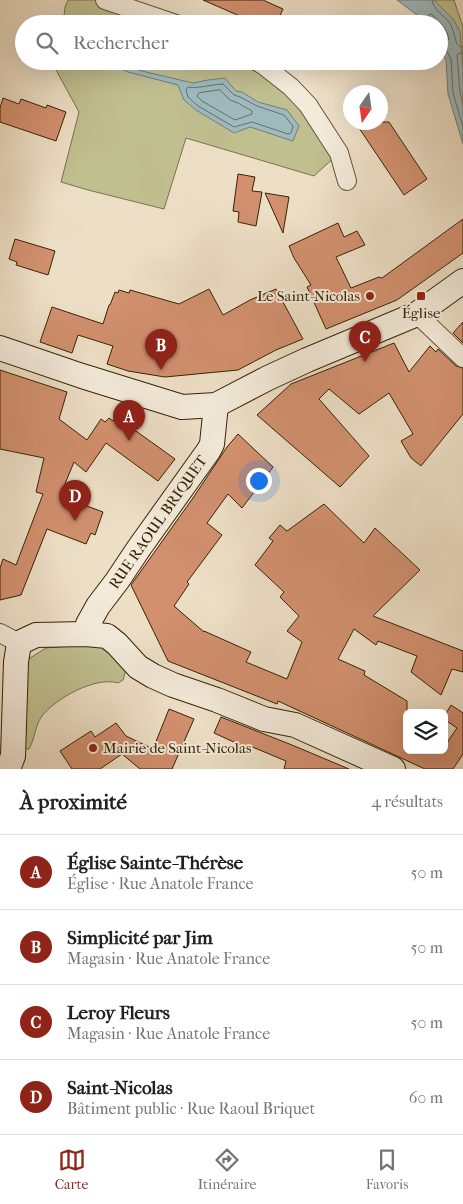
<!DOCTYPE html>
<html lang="fr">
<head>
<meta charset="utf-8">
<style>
  body { margin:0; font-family:"IM FELL French Canon",serif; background:#f6f6f6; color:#202124 }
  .controls { position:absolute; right:15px; bottom:15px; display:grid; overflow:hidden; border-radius:8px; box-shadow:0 5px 20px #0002 }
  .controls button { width:45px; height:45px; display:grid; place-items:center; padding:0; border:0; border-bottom:1px solid #e0e0e0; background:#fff; color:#202124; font:25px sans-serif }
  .compass { position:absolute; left:343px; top:85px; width:45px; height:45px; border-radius:50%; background:#fff; box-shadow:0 5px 20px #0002; rotate:193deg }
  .you { position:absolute; left:258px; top:480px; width:18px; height:18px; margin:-12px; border:4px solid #fff; border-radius:50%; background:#1a73e8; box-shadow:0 0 0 8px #1a73e833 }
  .badge { display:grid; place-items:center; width:32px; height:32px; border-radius:50%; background:#8f2418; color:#fff; font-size:16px; font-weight:700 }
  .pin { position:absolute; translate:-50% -41px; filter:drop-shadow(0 1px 2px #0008) }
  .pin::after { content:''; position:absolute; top:26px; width:18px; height:15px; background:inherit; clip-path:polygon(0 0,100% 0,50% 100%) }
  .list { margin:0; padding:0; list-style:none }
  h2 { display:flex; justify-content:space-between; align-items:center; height:65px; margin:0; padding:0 20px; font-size:21px }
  h2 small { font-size:16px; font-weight:400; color:#757577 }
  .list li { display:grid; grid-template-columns:32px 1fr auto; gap:15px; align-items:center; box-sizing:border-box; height:75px; padding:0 20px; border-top:1px solid #e0e0e0 }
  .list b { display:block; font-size:19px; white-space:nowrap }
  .list p { margin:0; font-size:16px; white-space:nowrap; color:#757577 }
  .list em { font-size:16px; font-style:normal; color:#757577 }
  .icon { flex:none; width:28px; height:28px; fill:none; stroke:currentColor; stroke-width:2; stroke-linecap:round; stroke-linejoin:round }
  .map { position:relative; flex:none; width:463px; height:769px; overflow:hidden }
  .search { position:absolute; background:#fff; box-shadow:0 5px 20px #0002; left:15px; right:15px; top:15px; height:55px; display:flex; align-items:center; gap:12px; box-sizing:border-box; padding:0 18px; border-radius:28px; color:#757577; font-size:19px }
  .sheet { height:365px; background:#fff }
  nav { display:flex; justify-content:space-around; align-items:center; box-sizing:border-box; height:70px; border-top:1px solid #e0e0e0; background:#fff; font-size:14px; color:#757577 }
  nav a { display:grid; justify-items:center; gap:2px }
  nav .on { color:#8f2418 }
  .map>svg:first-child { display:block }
</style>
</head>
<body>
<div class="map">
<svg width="463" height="769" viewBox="0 0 463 769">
  <rect width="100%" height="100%" fill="#eddfc6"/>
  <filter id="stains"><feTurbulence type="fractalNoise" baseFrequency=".004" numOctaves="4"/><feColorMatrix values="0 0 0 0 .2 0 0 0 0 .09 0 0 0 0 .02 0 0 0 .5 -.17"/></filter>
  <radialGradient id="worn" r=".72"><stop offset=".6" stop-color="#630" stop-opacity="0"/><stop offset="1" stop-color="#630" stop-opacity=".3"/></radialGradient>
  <g fill="#c0bf90" stroke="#7c714a">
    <path d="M68,0H105L176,24H63L65,7Z"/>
    <path d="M434,0H454L463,27V70V64L453,19Z"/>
    <path d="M57,61H256L263,65L339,153L314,176L186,138L164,209L88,190L61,182L79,112L56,70Z"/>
    <path d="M102,643L127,665L123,680L118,683C95,676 55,699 42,716C35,725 35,739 29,749H22L23,669L30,658L46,648Z"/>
  </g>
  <g fill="#9ebabf" stroke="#757e74">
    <path d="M397,0H434L453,19L460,32L463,70V144L448,94L446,60L439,49V24H417V15Z"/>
    <path d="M103,61H116L124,66L146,72L193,83L208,80L225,78L236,91L242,92L258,102L287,110L299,126L293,141L250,127L234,133L196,110L184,100L178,85L128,72Z"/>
  </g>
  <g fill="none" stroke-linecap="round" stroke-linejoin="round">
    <g stroke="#6a6e61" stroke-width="1">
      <path d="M432,0C433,9 443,15 449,22C454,29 454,37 457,44L460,47H463"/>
      <path d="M428,24L429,15L431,14C439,21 447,28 449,39L447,41L439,40"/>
      <path d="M439,46L445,48L451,59L453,93L463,127"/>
      <path d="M463,53H459L457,55L460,92L463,105"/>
      <path d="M223,84L234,95L240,97L257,106L284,115L293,126L291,133L288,134L252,122L234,127L198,106L188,97L186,90L188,87C199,89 212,84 223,84Z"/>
      <path d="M220,90L230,100L238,103L252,111V114L235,120L202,101L197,96L199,93Z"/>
    </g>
    <path stroke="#757e74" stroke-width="6" d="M408,63L409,61"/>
  </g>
  <g fill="#d2906f" stroke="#372303">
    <path d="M203,0H263L283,9L276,24H258Z"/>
    <path d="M3,98L19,104L21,99L46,108L47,105L66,112L56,141L0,122V108Z"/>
    <path d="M355,122H389L427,179L404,195Z"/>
    <path d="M238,174L255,177L252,191L262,192L256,226L238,222L239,212L233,211Z"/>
    <path d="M265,193L289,197L283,233Z"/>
    <path d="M463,219V253L397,300L326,329L307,287L311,285L294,258L289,246L338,223L344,237L357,231L365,245L336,257L351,288L379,277L382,278Z"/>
    <path d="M15,239L55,251L48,275L16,265L17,262L9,259Z"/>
    <path d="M209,289L223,315L250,300L276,289L303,339L276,350L238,370L165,377L128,371L107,364L113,346L78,335L72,353L40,342L52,307L103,324L109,305H110L115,292L118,293L119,290L129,293L130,290L179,304Z"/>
    <path d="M463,322V343L453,333Z"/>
    <path d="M394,343L409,372L430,346L436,352L438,349L456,366L463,368V414L421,466L411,458L401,441L413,434L389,393L359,414L329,389L319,399L369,456L340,487L257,415L291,384Z"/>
    <path d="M0,370L67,392L59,419L87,440L101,419L105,422L109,418L113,421L120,411L134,420L129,426L175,459L158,481L106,443L86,472L74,462L60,496L103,512L95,535L91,533L86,544L47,529L21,595L0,600V568L3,559L16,565L43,494L36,492L44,458L0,449Z"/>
    <path d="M238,434L273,467L242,508L228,494L207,523L222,535L187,582L189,584L174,606L204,632V631L251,652L246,662L287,679L302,642L287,631L299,616L280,597L284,592L255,565L273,541L269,538L280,525L287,531L324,504L364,543L375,528L420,570L373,616L463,651V672L452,669L441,695L411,672L417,656L378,641L376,645L354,629L338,659L365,671L364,675L407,701V750H444V747L457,728L444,719V717L451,705L463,713V754L453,769H425L278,701L277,704L168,661L131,585L193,498L227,447Z"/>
    <path d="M169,709L194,719L172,769H140L122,754L100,769H72L60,751L91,731L95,737L116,723L126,736L153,749Z"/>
    <path d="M221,717L292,745L349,769H284L286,761L250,746L249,749L214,733Z"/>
  </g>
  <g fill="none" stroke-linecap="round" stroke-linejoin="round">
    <g stroke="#645234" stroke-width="20">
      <g id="street">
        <path d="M105,0L176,24"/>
        <path d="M256,61L263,65L291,87L308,105L339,153L347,181"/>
        <path d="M417,314L463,358"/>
        <path d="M0,633L19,643"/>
      </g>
    </g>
    <g stroke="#372303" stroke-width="26">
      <g id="secondary">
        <path d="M0,348L82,376L182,407L216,405L268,378L307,360L417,314L463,281"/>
        <path d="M86,634L88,624L98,606L117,581L139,548L209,450L212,444L216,405"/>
        <path d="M8,769L13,756L16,662L19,643L36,635L86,634L107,636L117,644L138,667L153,676L173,685L217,700L264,719L295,725L393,769"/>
      </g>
    </g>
    <use href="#street" stroke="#f3eada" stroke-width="18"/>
    <use href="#secondary" stroke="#f3eada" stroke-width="24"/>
  </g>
  <g fill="#8f2418" stroke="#f3eada" stroke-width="2">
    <circle cx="370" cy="296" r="5"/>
    <rect x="416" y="291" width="10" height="10" rx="2.5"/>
    <circle cx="93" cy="748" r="5"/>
  </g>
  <g text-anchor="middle" stroke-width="4" stroke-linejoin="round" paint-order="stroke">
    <g font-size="15" fill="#372303" stroke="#f3eada" text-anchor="end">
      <text x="360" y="301">Le Saint-Nicolas</text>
      <text x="421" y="318" text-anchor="middle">Église</text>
      <text x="103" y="753" text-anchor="start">Mairie de Saint-Nicolas</text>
    </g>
    <g font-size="15" fill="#372303" stroke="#f3eada">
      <text transform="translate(158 522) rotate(-55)" y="5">RUE RAOUL BRIQUET</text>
    </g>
  </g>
  <rect width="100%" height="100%" filter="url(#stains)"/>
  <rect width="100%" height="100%" fill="url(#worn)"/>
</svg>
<div class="controls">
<button><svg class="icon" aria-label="layers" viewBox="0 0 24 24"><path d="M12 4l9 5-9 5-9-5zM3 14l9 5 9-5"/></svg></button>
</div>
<svg class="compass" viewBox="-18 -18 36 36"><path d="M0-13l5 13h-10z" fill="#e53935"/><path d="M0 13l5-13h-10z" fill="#757577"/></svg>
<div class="you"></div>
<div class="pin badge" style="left:129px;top:441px">A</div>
<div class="pin badge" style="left:161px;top:370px">B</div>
<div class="pin badge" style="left:365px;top:362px">C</div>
<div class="pin badge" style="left:75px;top:521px">D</div>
<div class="search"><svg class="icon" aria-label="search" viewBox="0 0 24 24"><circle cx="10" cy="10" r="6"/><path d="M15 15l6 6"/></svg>Rechercher</div>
</div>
<section class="sheet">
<h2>À proximité<small>4 résultats</small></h2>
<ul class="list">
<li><span class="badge">A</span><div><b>Église Sainte-Thérèse</b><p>Église · Rue Anatole France</p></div><em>50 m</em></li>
<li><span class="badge">B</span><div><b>Simplicité par Jim</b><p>Magasin · Rue Anatole France</p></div><em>50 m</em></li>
<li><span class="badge">C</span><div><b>Leroy Fleurs</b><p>Magasin · Rue Anatole France</p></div><em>50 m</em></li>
<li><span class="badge">D</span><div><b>Saint-Nicolas</b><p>Bâtiment public · Rue Raoul Briquet</p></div><em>60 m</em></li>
</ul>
</section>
<nav>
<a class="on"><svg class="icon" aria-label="map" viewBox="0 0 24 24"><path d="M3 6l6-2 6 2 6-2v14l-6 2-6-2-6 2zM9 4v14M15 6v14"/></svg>Carte</a>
<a><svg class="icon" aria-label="directions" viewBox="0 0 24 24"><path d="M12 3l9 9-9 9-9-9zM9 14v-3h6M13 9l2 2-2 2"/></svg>Itinéraire</a>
<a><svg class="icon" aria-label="saved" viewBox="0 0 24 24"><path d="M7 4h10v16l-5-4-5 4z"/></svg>Favoris</a>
</nav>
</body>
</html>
